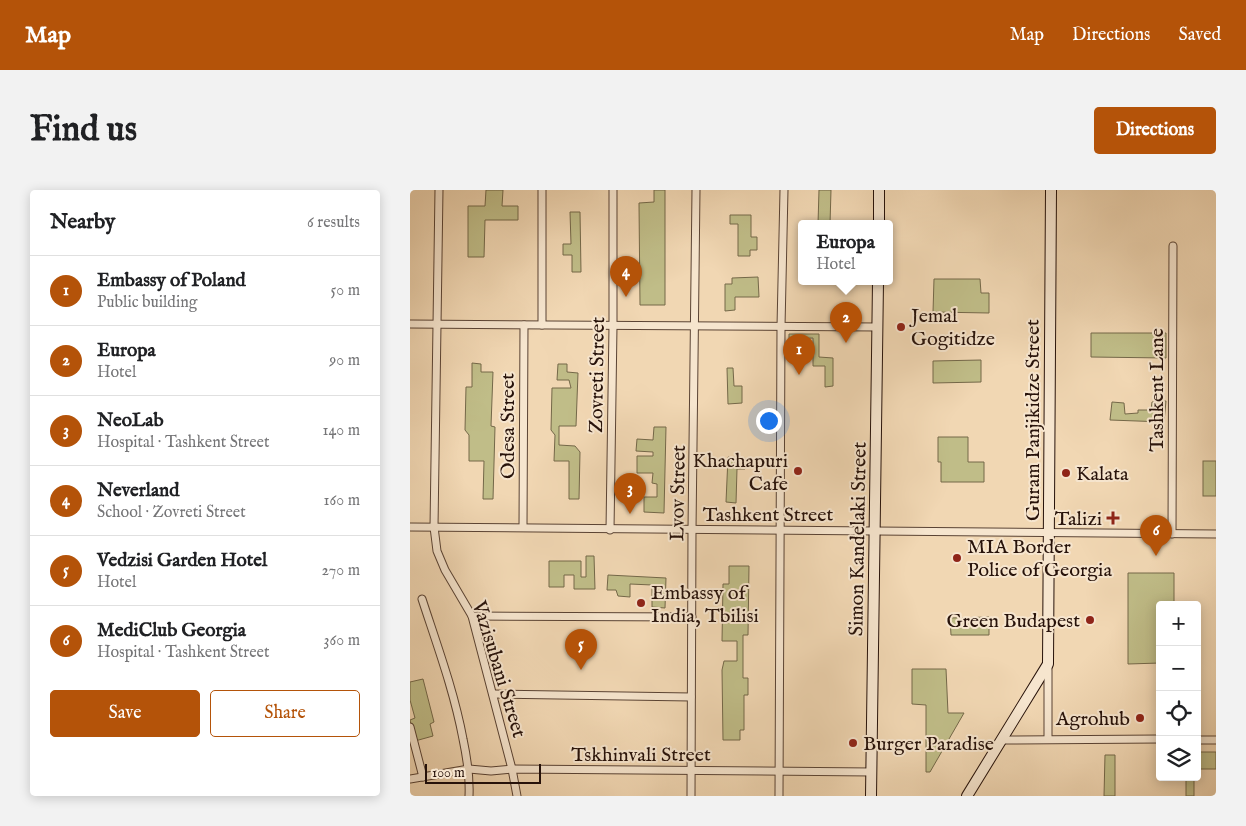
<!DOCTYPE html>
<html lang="en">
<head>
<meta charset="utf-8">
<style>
  body { margin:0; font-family:"IM FELL English",serif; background:#f2f2f2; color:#202124 }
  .controls { position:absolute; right:15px; bottom:15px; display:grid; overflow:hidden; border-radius:5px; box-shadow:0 2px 12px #0003 }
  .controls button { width:45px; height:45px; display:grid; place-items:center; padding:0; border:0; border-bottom:1px solid #e0e0e0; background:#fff; color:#202124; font:25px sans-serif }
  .scale { position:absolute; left:15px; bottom:12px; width:116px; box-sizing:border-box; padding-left:5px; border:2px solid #27120a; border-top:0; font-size:14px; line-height:18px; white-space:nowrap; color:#27120a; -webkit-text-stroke:4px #f6e5ce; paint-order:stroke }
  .you { position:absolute; left:358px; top:230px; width:18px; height:18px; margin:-12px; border:4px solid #fff; border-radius:50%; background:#1a73e8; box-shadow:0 0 0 8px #1a73e833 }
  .badge { display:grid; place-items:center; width:32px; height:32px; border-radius:50%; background:#b45309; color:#fff; font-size:16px; font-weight:700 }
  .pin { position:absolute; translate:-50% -41px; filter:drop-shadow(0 1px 2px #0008) }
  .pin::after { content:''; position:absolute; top:26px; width:18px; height:15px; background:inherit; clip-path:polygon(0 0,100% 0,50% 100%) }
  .popup { position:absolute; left:388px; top:30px; width:95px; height:65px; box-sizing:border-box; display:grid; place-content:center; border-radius:5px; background:#fff; filter:drop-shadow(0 1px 4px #0005); font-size:16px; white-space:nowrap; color:#757577 }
  .popup b { font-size:19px; color:#202124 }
  .popup::after { content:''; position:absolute; left:50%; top:100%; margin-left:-10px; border:10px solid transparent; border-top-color:#fff }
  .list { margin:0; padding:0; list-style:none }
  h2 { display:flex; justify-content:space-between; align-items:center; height:65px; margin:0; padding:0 20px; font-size:21px }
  h2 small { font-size:16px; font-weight:400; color:#757577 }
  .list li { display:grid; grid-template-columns:32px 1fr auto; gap:15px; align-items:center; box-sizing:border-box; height:70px; padding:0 20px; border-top:1px solid #e0e0e0 }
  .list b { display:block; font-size:19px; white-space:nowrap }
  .list p { margin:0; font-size:16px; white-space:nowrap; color:#757577 }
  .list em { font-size:16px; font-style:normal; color:#757577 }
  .actions { display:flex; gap:10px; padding:15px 20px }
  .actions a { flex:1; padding:11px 0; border:1px solid #b45309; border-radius:5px; text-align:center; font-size:18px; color:#b45309 }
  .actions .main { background:#b45309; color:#fff }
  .icon { flex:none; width:28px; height:28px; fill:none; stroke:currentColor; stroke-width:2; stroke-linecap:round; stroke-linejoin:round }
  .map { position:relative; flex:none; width:806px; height:606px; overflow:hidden; border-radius:5px }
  header { display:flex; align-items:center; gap:30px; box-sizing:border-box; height:70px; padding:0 25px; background:#b45309; color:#fff }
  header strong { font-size:24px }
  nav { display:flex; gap:28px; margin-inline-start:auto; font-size:18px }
  .intro { display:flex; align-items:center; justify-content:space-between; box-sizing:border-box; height:120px; padding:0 30px }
  h1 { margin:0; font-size:35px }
  .button { padding:12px 22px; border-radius:5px; background:#b45309; color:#fff; font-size:18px; font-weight:700 }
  main { display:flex; gap:30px; padding:0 30px }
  aside { flex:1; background:#fff; border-radius:5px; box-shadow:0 2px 12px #0003 }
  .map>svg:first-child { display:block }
</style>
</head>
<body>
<header>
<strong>Map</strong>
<nav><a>Map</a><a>Directions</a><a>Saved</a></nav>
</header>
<div class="intro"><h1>Find us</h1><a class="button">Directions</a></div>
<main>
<aside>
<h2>Nearby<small>6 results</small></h2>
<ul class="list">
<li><span class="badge">1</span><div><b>Embassy of Poland</b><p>Public building</p></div><em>50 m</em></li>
<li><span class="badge">2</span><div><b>Europa</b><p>Hotel</p></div><em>90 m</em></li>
<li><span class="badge">3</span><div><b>NeoLab</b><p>Hospital · Tashkent Street</p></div><em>140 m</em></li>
<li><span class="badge">4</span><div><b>Neverland</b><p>School · Zovreti Street</p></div><em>160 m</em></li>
<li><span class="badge">5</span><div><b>Vedzisi Garden Hotel</b><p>Hotel</p></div><em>270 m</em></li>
<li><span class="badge">6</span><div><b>MediClub Georgia</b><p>Hospital · Tashkent Street</p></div><em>360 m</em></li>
</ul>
<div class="actions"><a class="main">Save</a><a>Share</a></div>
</aside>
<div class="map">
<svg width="806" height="606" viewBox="0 0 806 606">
  <rect width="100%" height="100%" fill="#f1d7b3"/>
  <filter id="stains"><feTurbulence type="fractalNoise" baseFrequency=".004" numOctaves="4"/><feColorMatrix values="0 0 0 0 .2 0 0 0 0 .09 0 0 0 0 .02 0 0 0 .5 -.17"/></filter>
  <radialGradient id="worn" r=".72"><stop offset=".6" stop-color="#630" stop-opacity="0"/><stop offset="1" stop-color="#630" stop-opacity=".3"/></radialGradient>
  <g fill="#c0bd88" stroke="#746849">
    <path d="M76,0H93L92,16H108V30H75L74,67H58V16H75Z"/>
    <path d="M244,0H255V115H230L229,13L244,12Z"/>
    <path d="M409,0H421L420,34H408Z"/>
    <path d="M160,22H170L171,82H162V65H153V54H161Z"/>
    <path d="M320,25H341V47H347V60H340V66H328V34H320Z"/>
    <path d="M348,87L349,107H325V120L315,121V94H322V88Z"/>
    <path d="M524,89H570L571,103H579V123L523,122Z"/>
    <path d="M681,143H756V168L681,167Z"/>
    <path d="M379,144H409V167L423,168V196L415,197V176H403V148L379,149Z"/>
    <path d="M571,170V192L523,193V171Z"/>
    <path d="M62,173L71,174V182H83L81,236L85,237L83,309H73L74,271H59V245L55,240L56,197H62Z"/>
    <path d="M148,174H157V182L168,183L166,236H149V255L165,256L170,262L169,309H159V271H144L145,245L141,240L142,198H161L159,190H147Z"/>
    <path d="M317,178H323L324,196H332V213L318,214Z"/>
    <path d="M756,211L754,232L700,230L702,212L714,213L715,224L728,223V220H741L742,212Z"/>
    <path d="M244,237H256L254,323L234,322V307H247V294L242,293L243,283H227V266H243V262L226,261L227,249L243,250Z"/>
    <path d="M528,247H558V272H574V292H531V272H528Z"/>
    <path d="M318,267L335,268V279H327L326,313L316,312Z"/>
    <rect x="793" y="271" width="13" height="35"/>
    <path d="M176,366H184L185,399H164V385H154V397H139V371H171V387H176Z"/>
    <path d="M319,376H339L338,445H333V488H338V505H334V540H330V550H313L312,480L314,471H327V451H312L313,394H319Z"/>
    <path d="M718,383H764V415H750V473L718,474Z"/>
    <path d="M198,385L256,388L255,418L242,417V395L220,394V407L208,406L206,400H197Z"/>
    <path d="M579,427V445H541L540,428Z"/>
    <path d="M502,479H536L538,523H554L520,582H516V515L502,514Z"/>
    <path d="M13,489L24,532L20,534L23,546L5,551L0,530L5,528L0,510V492Z"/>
    <rect x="787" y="562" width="19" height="17"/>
    <path d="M695,565H705V606H694Z"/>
    <rect x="776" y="587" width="8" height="19"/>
  </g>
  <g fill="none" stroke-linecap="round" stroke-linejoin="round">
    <g stroke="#5a4334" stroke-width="9">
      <g id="minor">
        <path d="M29,0L24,337L27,361L35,380L62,426L102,579L107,606"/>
        <path d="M132,0V135"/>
        <path d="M0,134L468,137"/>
        <path d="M0,337L806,344"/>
        <path d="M113,337L114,135"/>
        <path d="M200,340L203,136V0"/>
        <path d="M762,344L763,56"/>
        <path d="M12,409C27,455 44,501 53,549C57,568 60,586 59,606"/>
        <path d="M62,426L282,427"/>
        <path d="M638,475V549"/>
        <path d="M83,504L281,507"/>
        <path d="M0,537L13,587"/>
        <path d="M591,550L750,549"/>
        <path d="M787,550H806"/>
        <path d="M0,589L59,579L81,581L102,579L462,582"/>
        <path d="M281,606L282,340L286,0"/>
        <path d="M369,606L371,137L374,0"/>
      </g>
    </g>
    <g stroke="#27120a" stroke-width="12">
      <g id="secondary">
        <path d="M469,34V0"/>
        <path d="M461,606L468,92"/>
        <path d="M557,606L638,474L641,0"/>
      </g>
    </g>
    <use href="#minor" stroke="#f6e5ce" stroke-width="7"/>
    <use href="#secondary" stroke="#f6e5ce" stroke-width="10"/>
  </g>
  <g fill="#8f2418" stroke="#f6e5ce" stroke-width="2">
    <circle cx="491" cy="137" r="5"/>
    <circle cx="388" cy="281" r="5"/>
    <circle cx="656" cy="283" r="5"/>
    <path d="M700.5 320.5h5v5h5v5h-5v5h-5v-5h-5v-5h5z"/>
    <circle cx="547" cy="368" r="5"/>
    <circle cx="231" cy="413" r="5"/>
    <circle cx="680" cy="430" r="5"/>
    <circle cx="730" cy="528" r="5"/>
    <circle cx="443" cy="553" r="5"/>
  </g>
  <g text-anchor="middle" stroke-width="4" stroke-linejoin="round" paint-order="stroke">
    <g font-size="20" fill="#27120a" stroke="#f6e5ce" text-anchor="start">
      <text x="501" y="132">Jemal<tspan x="501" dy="23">Gogitidze</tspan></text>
      <text x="378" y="277" text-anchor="end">Khachapuri<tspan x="378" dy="23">Cafe</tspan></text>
      <text x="666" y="290">Kalata</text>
      <text x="692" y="335" text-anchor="end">Talizi</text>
      <text x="557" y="363">MIA Border<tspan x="557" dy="23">Police of Georgia</tspan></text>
      <text x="241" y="409">Embassy of<tspan x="241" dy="23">India, Tbilisi</tspan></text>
      <text x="670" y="437" text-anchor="end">Green Budapest</text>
      <text x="720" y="535" text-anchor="end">Agrohub</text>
      <text x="453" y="560">Burger Paradise</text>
    </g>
    <g font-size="20" fill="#27120a" stroke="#f6e5ce">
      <text transform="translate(186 185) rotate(-89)" y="7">Zovreti Street</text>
      <text transform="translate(746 200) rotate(-90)" y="7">Tashkent Lane</text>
      <text transform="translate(622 230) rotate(-90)" y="7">Guram Panjikidze Street</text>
      <text transform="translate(97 236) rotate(-90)" y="7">Odesa Street</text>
      <text transform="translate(267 303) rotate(-89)" y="7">Lvov Street</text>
      <text x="358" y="331">Tashkent Street</text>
      <text transform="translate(447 349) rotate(-89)" y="7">Simon Kandelaki Street</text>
      <text transform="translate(90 479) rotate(73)" y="7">Vazisubani Street</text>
      <text x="231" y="571">Tskhinvali Street</text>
    </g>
  </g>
  <rect width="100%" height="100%" filter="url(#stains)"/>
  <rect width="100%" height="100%" fill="url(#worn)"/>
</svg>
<div class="controls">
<button>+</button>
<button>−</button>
<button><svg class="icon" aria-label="locate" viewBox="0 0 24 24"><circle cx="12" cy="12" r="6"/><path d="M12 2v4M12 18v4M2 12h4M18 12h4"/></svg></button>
<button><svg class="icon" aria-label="layers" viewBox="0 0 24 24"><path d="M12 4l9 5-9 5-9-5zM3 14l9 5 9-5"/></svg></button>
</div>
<div class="scale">100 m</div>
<div class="you"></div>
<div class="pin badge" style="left:389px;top:185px">1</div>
<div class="pin badge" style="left:436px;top:153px">2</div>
<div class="popup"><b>Europa</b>Hotel</div>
<div class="pin badge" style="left:220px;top:324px">3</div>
<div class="pin badge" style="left:216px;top:107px">4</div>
<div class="pin badge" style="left:171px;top:480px">5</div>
<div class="pin badge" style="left:746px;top:366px">6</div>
</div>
</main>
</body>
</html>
